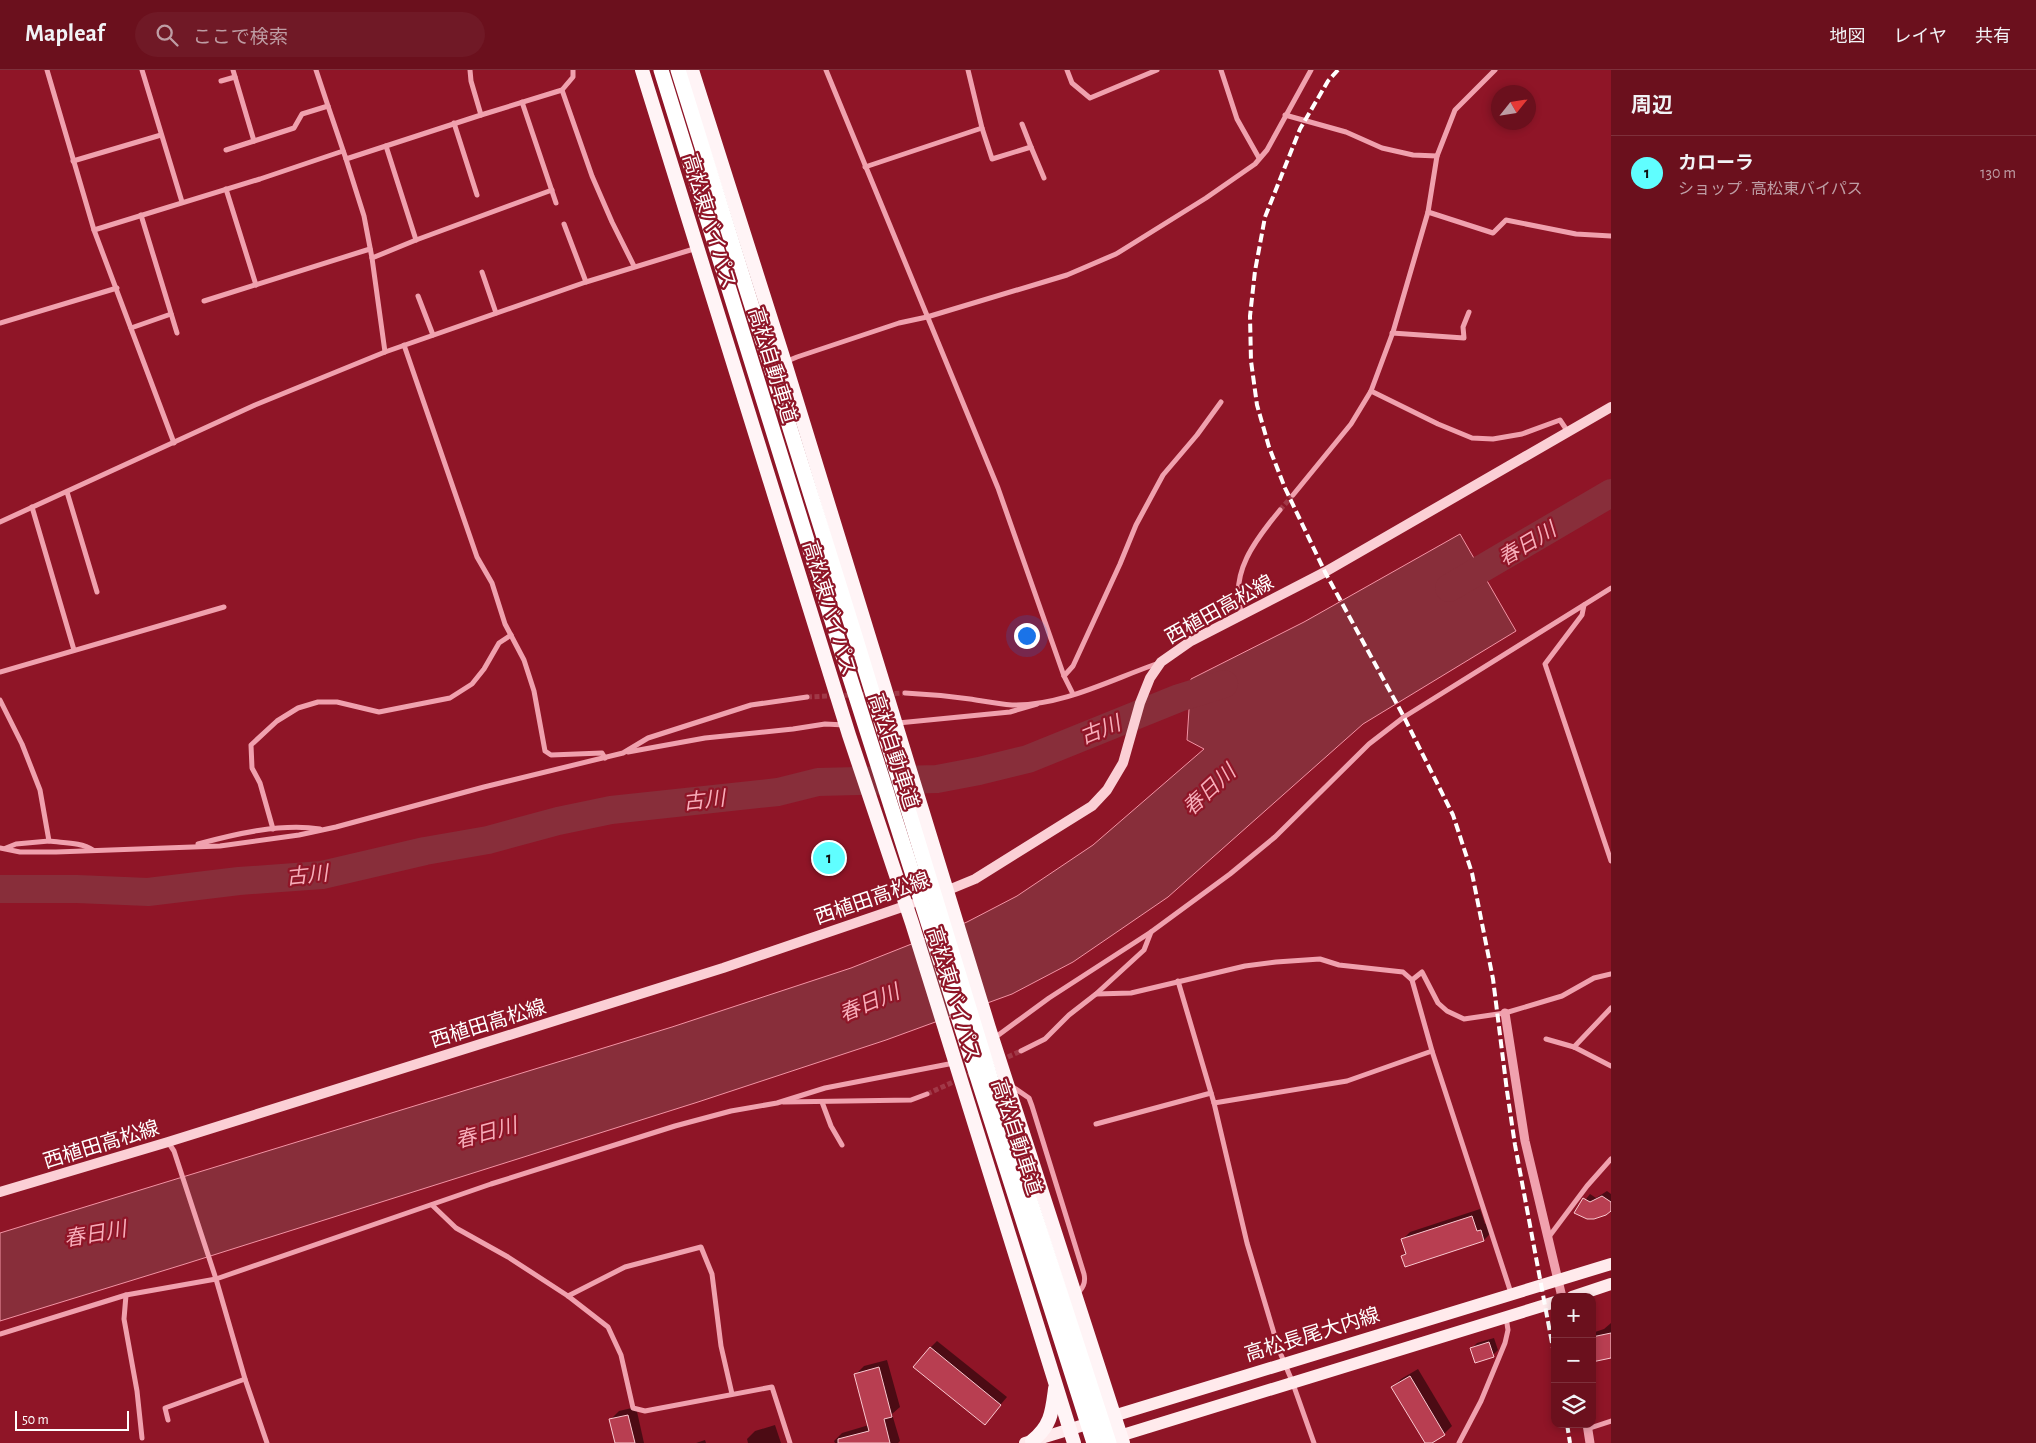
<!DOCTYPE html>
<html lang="ja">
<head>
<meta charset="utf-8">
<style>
  body { margin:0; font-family:"Alegreya Sans","Noto Sans JP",sans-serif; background:#701926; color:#f1f3f6 }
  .controls { position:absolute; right:15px; bottom:15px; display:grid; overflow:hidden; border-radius:10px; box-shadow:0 2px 8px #0003 }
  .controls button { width:45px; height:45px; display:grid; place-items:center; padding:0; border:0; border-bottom:1px solid #7e303b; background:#6b101d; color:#f1f3f6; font:25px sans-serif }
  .compass { position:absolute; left:1491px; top:15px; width:45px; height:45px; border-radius:50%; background:#6b101d; box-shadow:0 2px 8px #0003; rotate:60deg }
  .scale { position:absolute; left:15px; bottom:12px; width:114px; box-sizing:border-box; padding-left:5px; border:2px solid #fff; border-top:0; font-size:14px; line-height:18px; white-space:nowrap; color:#fff; -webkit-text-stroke:4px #8f1527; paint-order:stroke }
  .you { position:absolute; left:1026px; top:565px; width:18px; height:18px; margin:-12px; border:4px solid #fff; border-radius:50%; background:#1a73e8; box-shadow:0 0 0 8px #1a73e833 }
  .badge { display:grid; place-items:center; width:32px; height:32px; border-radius:50%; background:#60feff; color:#111; font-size:16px; font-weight:700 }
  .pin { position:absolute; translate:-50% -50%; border:2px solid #fff; box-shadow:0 1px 5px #0006 }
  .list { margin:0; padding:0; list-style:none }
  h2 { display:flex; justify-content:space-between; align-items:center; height:65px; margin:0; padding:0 20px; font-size:21px }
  h2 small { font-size:16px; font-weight:400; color:#be9da4 }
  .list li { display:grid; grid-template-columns:32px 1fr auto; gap:15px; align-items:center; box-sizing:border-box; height:75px; padding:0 20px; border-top:1px solid #7e303b }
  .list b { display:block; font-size:19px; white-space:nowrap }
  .list p { margin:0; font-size:16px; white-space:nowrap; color:#be9da4 }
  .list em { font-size:16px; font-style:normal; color:#be9da4 }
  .icon { flex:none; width:28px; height:28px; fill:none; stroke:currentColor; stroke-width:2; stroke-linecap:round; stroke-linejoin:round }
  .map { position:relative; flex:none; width:1611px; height:1373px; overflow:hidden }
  header { display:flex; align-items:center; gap:30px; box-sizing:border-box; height:70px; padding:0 25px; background:#6b101d; border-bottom:1px solid #7e303b }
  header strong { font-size:24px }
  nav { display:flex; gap:28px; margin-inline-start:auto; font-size:18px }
  .search { width:350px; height:45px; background:#701926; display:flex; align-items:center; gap:12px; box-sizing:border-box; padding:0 18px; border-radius:28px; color:#be9da4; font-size:19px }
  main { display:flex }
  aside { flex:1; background:#6b101d }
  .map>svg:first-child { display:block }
</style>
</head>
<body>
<header>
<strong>Mapleaf</strong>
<div class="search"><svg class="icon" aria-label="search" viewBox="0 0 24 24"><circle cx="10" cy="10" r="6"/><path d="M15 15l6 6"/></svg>ここで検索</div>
<nav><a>地図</a><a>レイヤ</a><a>共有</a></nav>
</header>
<main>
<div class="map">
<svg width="1611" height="1373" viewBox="0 0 1611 1373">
  <rect width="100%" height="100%" fill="#8f1527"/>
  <path fill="#882e3a" stroke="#f393a4" d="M1460,464L1516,561L1363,654L1168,827L1073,892L1012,924L886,970L698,1032L185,1194L0,1251V1163L672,957L851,898L967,852L1017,826L1093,775L1204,679L1187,670L1191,609L1304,552Z"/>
  <g fill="#0007">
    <path d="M1607,1121L1611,1124V1139L1575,1143L1590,1124L1596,1128Z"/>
    <path d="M1480,1139L1485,1154L1489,1152L1492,1162L1484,1170L1402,1186L1406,1182L1402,1170L1410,1162Z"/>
    <path d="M1611,1253V1287L1592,1291V1263L1604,1259Z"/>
    <path d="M1494,1268L1498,1280L1493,1285L1472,1278L1477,1273Z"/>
    <path d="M937,1271L1007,1327L985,1353L930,1278Z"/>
    <path d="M887,1290L900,1337L892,1344L900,1371L898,1373H835L834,1371L842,1363L869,1355L856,1304L864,1296Z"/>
    <path d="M1418,1299L1452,1356L1444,1364L1430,1373H1427L1393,1317L1401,1309Z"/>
    <path d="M636,1337L644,1373H616L610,1350L619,1341Z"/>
    <path d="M775,1355L781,1373H748L747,1369L755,1361Z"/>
    <path d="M705,1370L706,1373H696Z"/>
  </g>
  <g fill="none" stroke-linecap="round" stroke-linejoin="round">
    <g stroke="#882e3a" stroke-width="28">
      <path d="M1449,518L1611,423"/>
      <path d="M0,819H77L148,822L239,811L322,805L425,781L488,770L558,751L611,740L778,722L818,712L937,709L979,701L1028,689L1179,628L1224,614"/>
    </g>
  </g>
  <g fill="#b83e51" stroke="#fbc8d0">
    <path d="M1602,1126L1611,1132V1141L1606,1145L1594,1149H1587L1574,1143L1583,1128L1590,1132Z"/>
    <path d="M1472,1146L1477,1161L1481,1160L1484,1171L1405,1197L1401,1186L1406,1184L1401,1169Z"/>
    <path d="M1611,1263V1288L1592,1292V1267Z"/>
    <path d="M1489,1272L1494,1287L1475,1293L1470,1278Z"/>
    <path d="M930,1277L1001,1335L985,1355L913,1297Z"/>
    <path d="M879,1297L892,1347L884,1349L890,1373H838V1369L869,1361L854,1304Z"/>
    <path d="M1410,1306L1445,1365L1432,1373H1425L1391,1317Z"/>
    <path d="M628,1345L635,1373H615L609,1349Z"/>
  </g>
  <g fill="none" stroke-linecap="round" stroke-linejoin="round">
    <g stroke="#a03847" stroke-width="5" stroke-dasharray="5 2.5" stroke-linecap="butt">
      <path d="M1280,440L1293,425"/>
      <path d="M887,624L905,623"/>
      <path d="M807,627L871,624"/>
      <path d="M1001,990L1021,981"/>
      <path d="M927,1024L975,1002"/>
    </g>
    <g stroke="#f0a1ae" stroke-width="5">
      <path d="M47,0L94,160L174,373"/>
      <path d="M142,0L182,132"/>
      <path d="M233,0L254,71L294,58L302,44L328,36L346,89L481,45L562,20L573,7V0"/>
      <path d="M316,0L328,36"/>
      <path d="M470,0L471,11L481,45"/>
      <path d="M826,0L998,418L1064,606L1073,624"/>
      <path d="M1067,0L1072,13L1090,28L1157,0"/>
      <path d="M1221,0L1237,49L1259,88"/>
      <path d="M221,11L235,7"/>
      <path d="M562,20L592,106L612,152L634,196"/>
      <path d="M522,32L556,133"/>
      <path d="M1285,45L1346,62L1382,78L1413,85L1437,86L1455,40L1495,0"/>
      <path d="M454,53L477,125"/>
      <path d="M1022,54L1031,77"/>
      <path d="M982,58L992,89L1031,77L1044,108"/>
      <path d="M386,76L416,170"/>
      <path d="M226,80L254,71"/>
      <path d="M346,89L364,146L372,188L385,282"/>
      <path d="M73,91L161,65"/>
      <path d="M865,97L982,58L968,0"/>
      <path d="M226,119L256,215"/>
      <path d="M1428,142L1493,163L1506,150L1576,164L1611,166"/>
      <path d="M141,145L177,263"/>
      <path d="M564,154L586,212"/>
      <path d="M94,160L260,109L343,81"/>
      <path d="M372,188L416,170L552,120"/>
      <path d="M482,202L496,243"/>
      <path d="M418,226L433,265"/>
      <path d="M204,231L370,179"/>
      <path d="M0,253L117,218"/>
      <path d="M131,258L171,244"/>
      <path d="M1392,263L1464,268L1463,257L1469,242"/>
      <path d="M404,275L477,487L492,513L505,554L524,590L534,621L545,681L551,685L602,683L605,688"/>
      <path d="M785,292L797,287L899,253L927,247L1067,205L1116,184L1206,128L1255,94L1267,80L1311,0"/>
      <path d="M1371,321L1393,262L1428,142L1437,86"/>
      <path d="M67,422L97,522"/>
      <path d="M1293,425L1351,354L1371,321L1438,354L1472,368L1493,369L1522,364L1560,350L1568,362"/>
      <path d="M32,437L74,580"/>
      <path d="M0,452L255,335L385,282L586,212L697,178"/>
      <path d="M1584,535L1582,545L1545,594L1611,791"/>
      <path d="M1242,544C1228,504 1256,469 1280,440"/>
      <path d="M0,602L224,537"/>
      <path d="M1064,606L1073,596L1120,494L1136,455L1163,405L1197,365L1221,332"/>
      <path d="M905,623C926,624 948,626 970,629C983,631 998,634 1012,635C1063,636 1112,609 1159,593"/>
      <path d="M0,630L22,674L40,720L49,771C63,773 81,772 93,780"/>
      <path d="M898,653L1010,642L1037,634"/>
      <path d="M628,682L705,668L793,659L825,654L845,655"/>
      <path d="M273,759L260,713L252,698L251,675L277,651L298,638L318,632H337L379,642L450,628L472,614L484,599L499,573L511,565"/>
      <path d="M198,774C235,764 281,753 320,759"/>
      <path d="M0,778L20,782H56L220,776L299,765L336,757L484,717L623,683L648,668L751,635L807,627"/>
      <path d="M6,778L16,774L49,771"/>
      <path d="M1412,910L1422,902L1438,933L1447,941L1464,949L1505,943L1562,926L1594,908L1611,904"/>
      <path d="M1178,911L1214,1033L1347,1011L1432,981"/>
      <path d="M1096,924L1131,923L1245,896L1276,892L1320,889L1339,895L1403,902L1412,910L1432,981L1511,1223"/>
      <path d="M993,969L1049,928L1151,862L1230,804L1275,767L1369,674L1404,647L1611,518"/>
      <path d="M1546,969L1574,977L1611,996"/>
      <path d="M1574,977L1611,938"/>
      <path d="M1021,981L1045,969L1069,945L1096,924L1144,880L1151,862"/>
      <path d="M1010,1015L1029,1028L1032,1036L1084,1204C1086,1213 1083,1218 1076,1225"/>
      <path d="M783,1032L911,1030L927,1024"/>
      <path d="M822,1032L831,1056L842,1075"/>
      <path d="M1214,1033L1247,1173L1279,1280L1292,1311L1314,1373"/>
      <path d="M1096,1054L1211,1023"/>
      <path d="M168,1072L174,1081L216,1209L245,1309L267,1373"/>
      <path d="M432,1135L456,1158L508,1187L568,1226L608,1257L621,1285L633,1338L645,1341L772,1317L790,1373"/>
      <path d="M1548,1168L1587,1116L1611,1089"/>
      <path d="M126,1225L124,1249L137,1321L142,1368"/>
      <path d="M568,1226L625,1197L701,1177L712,1204L721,1276L732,1324"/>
      <path d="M0,1264L126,1225L216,1209L491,1114L675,1056L731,1041L777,1033L825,1018L954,993"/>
      <path d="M168,1350L165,1338L245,1309"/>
      <path d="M1587,1359L1611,1351"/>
      <path d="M1459,1373L1481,1331L1505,1273L1508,1260L1506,1247"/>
    </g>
    <g stroke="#f0a1ae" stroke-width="9">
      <path d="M1505,943L1525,1071L1562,1227"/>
      <path d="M1587,1354L1590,1373"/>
    </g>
    <g stroke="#fbcfd5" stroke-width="10">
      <path d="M941,823L975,809L1092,736L1107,720L1123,693L1140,633L1150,608L1161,592L1191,571L1325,502L1611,337"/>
      <path d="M0,1122L168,1072L723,898L911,834"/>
    </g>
    <g stroke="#ffeaec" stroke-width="12">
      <path d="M1572,1227L1611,1214"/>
      <path d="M1113,1368L1555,1232"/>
      <path d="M1025,1373L1611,1194"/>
    </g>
    <g stroke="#fff4f6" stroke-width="14">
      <path d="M642,0L849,665L912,853L1074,1373"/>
      <path d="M692,0L785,293L989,958L1123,1373"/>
      <path d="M1032,1371C1051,1356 1052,1342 1055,1319"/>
    </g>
    <g stroke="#fff" stroke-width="4" stroke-dasharray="9 4" stroke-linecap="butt">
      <path d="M1338,0L1328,11L1300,59L1265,147L1255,201L1250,246L1251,291L1257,335L1269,377L1285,418L1325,502L1404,647L1453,745L1472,803L1493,909L1507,1021L1515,1075L1555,1289"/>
      <path d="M1567,1354L1570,1373"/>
    </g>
    <g stroke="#fff" stroke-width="15">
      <path d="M661,0L838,570L1094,1373"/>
      <path d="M678,0L854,563L995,1023L1109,1373"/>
    </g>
  </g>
  <g text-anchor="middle" stroke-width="4.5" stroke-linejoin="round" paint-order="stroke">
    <g font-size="20" fill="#fff" stroke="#8f1527">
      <text transform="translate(710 151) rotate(73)" y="7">高松東バイパス</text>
      <text transform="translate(773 295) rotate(73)" y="7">高松自動車道</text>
      <text transform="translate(830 538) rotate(73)" y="7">高松東バイパス</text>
      <text transform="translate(1219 539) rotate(-29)" y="7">西植田高松線</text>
      <text transform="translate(894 681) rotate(72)" y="7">高松自動車道</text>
      <text transform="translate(872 828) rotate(-19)" y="7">西植田高松線</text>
      <text transform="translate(954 924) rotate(73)" y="7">高松東バイパス</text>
      <text transform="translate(488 953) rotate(-17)" y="7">西植田高松線</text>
      <text transform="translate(1017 1067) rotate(72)" y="7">高松自動車道</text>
      <text transform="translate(101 1074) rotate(-17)" y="7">西植田高松線</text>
      <text transform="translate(1312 1264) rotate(-17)" y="7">高松長尾大内線</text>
    </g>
    <g font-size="21" font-style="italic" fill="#f7adb9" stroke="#8f1527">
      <text transform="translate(1527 474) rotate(-31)" y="7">春日川</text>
      <text transform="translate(1100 660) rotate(-22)" y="7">古川</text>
      <text transform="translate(1209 720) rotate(-43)" y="7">春日川</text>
      <text transform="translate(704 730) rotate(-6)" y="7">古川</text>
      <text transform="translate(307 805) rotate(-6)" y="7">古川</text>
      <text transform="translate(869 933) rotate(-23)" y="7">春日川</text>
      <text transform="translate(486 1063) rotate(-15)" y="7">春日川</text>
      <text transform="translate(95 1164) rotate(-10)" y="7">春日川</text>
    </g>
  </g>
</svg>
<div class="controls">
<button>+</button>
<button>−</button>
<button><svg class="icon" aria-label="layers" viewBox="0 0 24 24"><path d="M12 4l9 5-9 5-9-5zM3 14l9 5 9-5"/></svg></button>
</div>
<svg class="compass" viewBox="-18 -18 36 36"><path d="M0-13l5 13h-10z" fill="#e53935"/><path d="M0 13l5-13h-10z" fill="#be9da4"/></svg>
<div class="scale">50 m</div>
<div class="you"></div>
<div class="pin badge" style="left:829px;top:788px">1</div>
</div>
<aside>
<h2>周辺<small></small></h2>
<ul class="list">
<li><span class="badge">1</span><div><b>カローラ</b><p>ショップ · 高松東バイパス</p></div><em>130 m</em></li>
</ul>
</aside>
</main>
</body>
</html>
